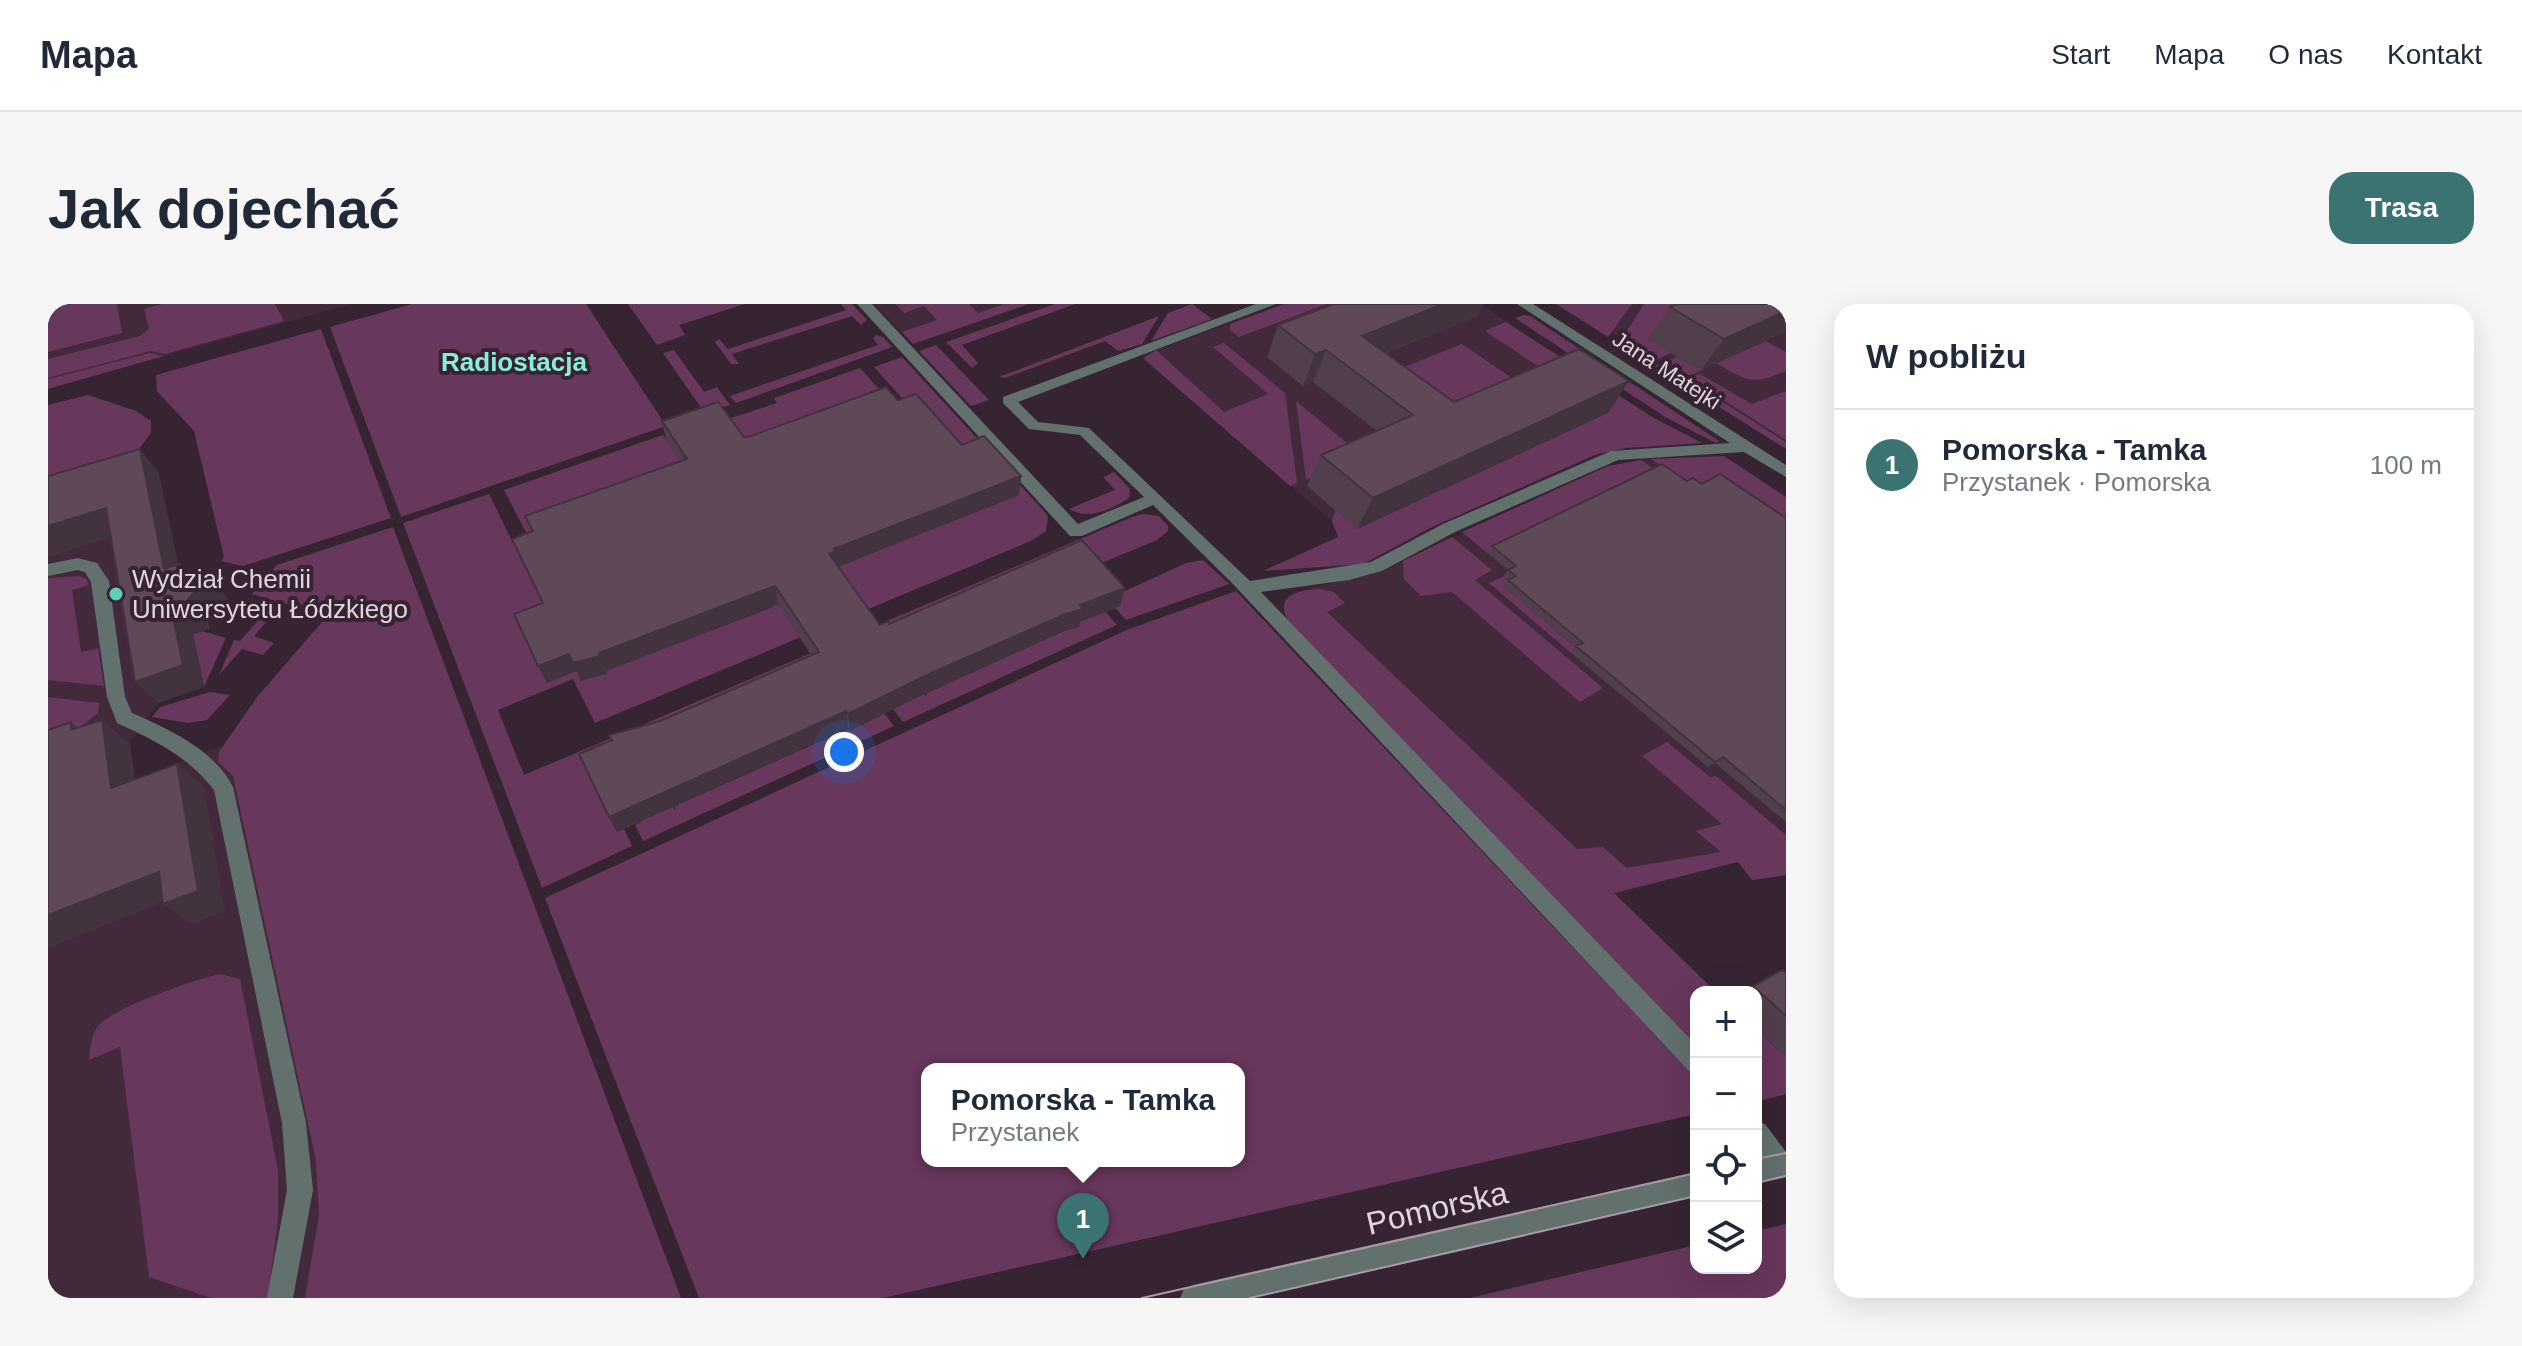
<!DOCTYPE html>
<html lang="pl">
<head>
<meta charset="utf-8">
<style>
  body { margin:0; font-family:Arial,sans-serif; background:#f6f6f7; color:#1f2937 }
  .controls { position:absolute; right:24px; bottom:24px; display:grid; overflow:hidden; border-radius:16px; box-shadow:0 8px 32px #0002 }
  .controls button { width:72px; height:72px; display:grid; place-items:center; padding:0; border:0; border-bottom:2px solid #e0e1e3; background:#fff; color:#1f2937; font:40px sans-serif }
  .you { position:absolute; left:796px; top:448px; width:28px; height:28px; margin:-20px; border:6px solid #fff; border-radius:50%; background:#1a73e8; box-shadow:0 0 0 12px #1a73e833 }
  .badge { display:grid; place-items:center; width:52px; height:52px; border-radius:50%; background:#3a7372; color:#fff; font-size:26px; font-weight:700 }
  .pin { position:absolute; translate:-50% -66px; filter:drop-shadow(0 2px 4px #0008) }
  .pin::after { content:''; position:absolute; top:42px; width:28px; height:24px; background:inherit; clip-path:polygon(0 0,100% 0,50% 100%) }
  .popup { position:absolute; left:873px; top:759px; width:324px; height:104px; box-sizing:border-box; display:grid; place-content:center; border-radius:16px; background:#fff; filter:drop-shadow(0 2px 6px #0005); font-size:26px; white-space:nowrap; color:#747a83 }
  .popup b { font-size:30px; color:#1f2937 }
  .popup::after { content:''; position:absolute; left:50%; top:100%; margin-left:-16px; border:16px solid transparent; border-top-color:#fff }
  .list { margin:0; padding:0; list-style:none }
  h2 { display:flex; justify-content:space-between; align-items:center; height:104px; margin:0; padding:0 32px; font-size:34px }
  h2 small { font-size:26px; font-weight:400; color:#747a83 }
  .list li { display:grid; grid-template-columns:52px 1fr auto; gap:24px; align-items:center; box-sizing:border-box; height:112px; padding:0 32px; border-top:2px solid #e0e1e3 }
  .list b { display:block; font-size:30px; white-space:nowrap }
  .list p { margin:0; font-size:26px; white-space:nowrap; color:#747a83 }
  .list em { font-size:26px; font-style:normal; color:#747a83 }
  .icon { flex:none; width:44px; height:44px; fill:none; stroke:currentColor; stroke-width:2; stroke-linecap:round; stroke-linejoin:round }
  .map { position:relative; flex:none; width:1738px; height:994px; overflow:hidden; border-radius:24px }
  header { display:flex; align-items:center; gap:48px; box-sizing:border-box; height:112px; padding:0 40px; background:#fff; border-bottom:2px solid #e0e1e3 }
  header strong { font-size:38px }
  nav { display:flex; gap:44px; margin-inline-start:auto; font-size:28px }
  .intro { display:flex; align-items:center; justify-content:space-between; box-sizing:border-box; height:192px; padding:0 48px }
  h1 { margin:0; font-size:56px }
  .button { padding:20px 36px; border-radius:24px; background:#3a7372; color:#fff; font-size:28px; font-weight:700 }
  main { display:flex; gap:48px; padding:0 48px }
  aside { flex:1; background:#fff; border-radius:24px; box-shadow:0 8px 32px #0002 }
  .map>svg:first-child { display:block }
</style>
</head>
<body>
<header>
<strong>Mapa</strong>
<nav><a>Start</a><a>Mapa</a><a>O nas</a><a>Kontakt</a></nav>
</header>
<div class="intro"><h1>Jak dojechać</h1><a class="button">Trasa</a></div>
<main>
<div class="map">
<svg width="1738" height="994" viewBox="0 0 1738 994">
  <rect width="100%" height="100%" fill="#372432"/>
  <g fill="#43293c">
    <path d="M0,0H304L116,52L100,49L0,75Z"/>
    <path d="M826,0H981L865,40Z"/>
    <path d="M1236,0H1432L1604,113L1654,139L1578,144L1549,150L1384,223L1327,254L1095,55L1096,51Z"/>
    <path d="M1519,0H1738V138Z"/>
    <path d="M1676,152L1738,193V571L1704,576L1690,558L1566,590L1668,688H1648L1236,310L1235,302L1238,294L1245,288L1330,269L1560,162L1593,156Z"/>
    <path d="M111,169L156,383L110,399L82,439L87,475L181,440L303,994H0V196Z"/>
  </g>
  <g fill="#68375c" fill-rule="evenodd">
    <path d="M0,0H69L74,29L0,48Z"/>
    <path d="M114,0H227L236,17L117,50L103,47L0,74V55L92,32L101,25L96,5Z"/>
    <path d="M364,0H538L618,122L353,213L282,23Z"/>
    <path d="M580,0H697L631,21L637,31L609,41Z"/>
    <path d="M793,0H804L819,16L813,21L804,12L684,50L691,60H683L667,38L671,35L680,45L798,6Z"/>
    <path d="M848,0H921L930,9L956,0H981L865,40L854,28L889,16L876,2L856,9Z"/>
    <path d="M1007,0H1027L914,41L930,59L924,64L898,38Z"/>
    <path d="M1144,0L1164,15L1103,37L1120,9Z"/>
    <path d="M1236,0H1279L1191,33L1182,26V20Z"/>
    <path d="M1508,0H1584L1560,33Z"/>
    <path d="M1596,0H1681L1623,49L1601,59L1567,38L1581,24Z"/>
    <path d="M1476,11L1482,12L1671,137L1668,139L1617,113L1467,14Z"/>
    <path d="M1111,12L1094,40L1070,47L1057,37L957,74L951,73Z"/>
    <path d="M1458,18L1604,113L1654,139L1578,144L1549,150L1384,223L1315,260L1215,267L1290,233L1284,217L1287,206L1559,108L1437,27Z"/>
    <path d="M273,25L343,214L195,262L173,257L176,253L146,127L109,87L108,71Z"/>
    <path d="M828,31L835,33L844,43L688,99L682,92L830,41L825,34Z"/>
    <path d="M1718,37L1738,48V67C1704,82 1699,77 1668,59Z"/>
    <path d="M1176,39L1237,89L1249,179L1242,182L1095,54L1108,46L1176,108L1220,90L1165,43Z"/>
    <path d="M1414,40L1477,83L1388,121L1326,75Z"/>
    <path d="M888,41L941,96L923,102L871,47Z"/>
    <path d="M626,46L656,88L669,83L682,101L656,108L615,49Z"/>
    <path d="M101,49L116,52L0,85V75Z"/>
    <path d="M854,53L995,206L1000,213L998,227L983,237L547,419L525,375L450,406L476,471L1084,213L1095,210L1111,212L1120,222V227L1109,236L1039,265L569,528L576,525L584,542L494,584L355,219L441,190L513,337L512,349L559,370L558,367L722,304L788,264L928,207L931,209L917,191L939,183L953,198L970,191L927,175L826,63Z"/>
    <path d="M1629,53L1652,67L1637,74L1738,138V145L1606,62Z"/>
    <path d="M812,64L858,115L707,151L674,117L729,99L726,94Z"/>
    <path d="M1652,70L1704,100L1738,87V136L1641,74Z"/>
    <path d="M40,91L88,107L103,117V129L67,176L0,196V101Z"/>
    <path d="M1248,97L1315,152L1258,176Z"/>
    <path d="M615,131L654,189L489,250L456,186Z"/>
    <path d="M1676,152L1738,193V226L1648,187L1603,155Z"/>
    <path d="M1593,156L1609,167L1439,249L1414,228L1560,162Z"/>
    <path d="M1066,168L1082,185L1081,194C1064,205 1040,217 1021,205L1067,186L1055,173Z"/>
    <path d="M345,223L633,994H257L271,911L268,857L185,472L170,458L171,448L209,393L280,311L235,299L206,332L226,339L215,351L194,345L171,371L186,336L192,337L227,297L204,290L229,261Z"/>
    <path d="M1404,233L1444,266L1427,276L1555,384L1532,398L1404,288L1373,292L1356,275L1355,257Z"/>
    <path d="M1155,256L1181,280L1078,316L1067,304L1064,293L1138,259Z"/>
    <path d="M31,272L38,275L41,281L24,286L33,348L50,344L56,382L0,376V274Z"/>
    <path d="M1455,273L1463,279L1456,283L1530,345L1523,349L1441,279Z"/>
    <path d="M1272,285L1286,288L1297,299L1279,308L1529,545L1555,543L1579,564L1673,548L1648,527L1674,520L1594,452L1619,438L1662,473L1668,472L1738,531V571L1704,576L1690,558L1566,589L1668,688H1648V743L1241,318C1225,292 1250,286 1272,285Z"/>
    <path d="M1188,287L1648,774V810L835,994H651L497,594L1081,325ZM879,765H1191V857H879Z"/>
    <path d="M1036,291L1052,310L1058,308L1069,321L855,418L845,405L862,369L878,392L879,389L1027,322L1030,323Z"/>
    <path d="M154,327L178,334L156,383L145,330Z"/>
    <path d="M162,388L182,391L159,416L140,419L104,413L112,403Z"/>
    <path d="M0,393L51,399L50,409L21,432L0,435Z"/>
    <path d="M836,409L846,422L595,537L587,521L594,517L582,493L612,479L627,506V502Z"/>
    <path d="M172,670L192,675L230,866V915L220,994H163L101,973L72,743L41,756C42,743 43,731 51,721C65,704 148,675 172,670Z"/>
    <path d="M1708,725L1738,753V790L1708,798Z"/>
    <path d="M1738,920V994H1422L1648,941V964H1708V927Z"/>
  </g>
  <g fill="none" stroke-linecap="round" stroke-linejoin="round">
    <g fill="#63716e" fill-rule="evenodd">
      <path d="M809,0H824L1030,220L1096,193L1032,131L981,125L955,99V93L1208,0H1228L970,98L990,118L1041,124L1202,277L1323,258L1395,220L1563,147L1682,139L1469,0H1485L1738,161V173L1696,148L1570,156L1407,228L1334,267L1301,276L1213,288L1648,741V770L1640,766L1184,279L1105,201L1034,232H1022Z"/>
      <path d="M30,254L49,259L61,277L77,393L84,409C120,425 166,445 185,483L258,819L265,886L245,994H219L239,886L234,819L166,486C141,453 106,436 69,419L59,393L43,278L37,268L30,266L0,272V260Z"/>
      <path d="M1708,817L1717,820L1738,848V872L1708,879V855L1711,854L1708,850Z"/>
      <path d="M1648,868V892L1203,994H1132L1136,985L1145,981Z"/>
    </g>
    <g stroke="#a899a4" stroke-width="2">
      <path d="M1708,855L1738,849"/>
      <path d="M1708,879L1738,872"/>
      <path d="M1094,994L1648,869"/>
      <path d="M1202,994L1648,892"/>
    </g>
  </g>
  <g fill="#523f4d">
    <path d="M1738,0V27L1652,67L1600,35L1622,3Z"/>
    <path d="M1429,12L1338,49L1406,98L1560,109L1309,225L1259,182L1273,151L1329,127L1265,78L1255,82L1219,53L1230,21Z"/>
    <path d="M850,96L914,141L973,172L971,191L790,263L832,321L1072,302L1032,318L1031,323L1011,329L878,389L802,427L800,424L569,528L561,513L612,417L763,351L730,300L558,367L559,370L533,377L529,367L499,379L495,299L484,227L477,212L632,157L618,136L614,117L696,133Z"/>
    <path d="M1639,177L1654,180L1738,214V518L1667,459L1660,463L1523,349L1528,343L1455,283L1460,276L1455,273L1460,266L1439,249L1444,242Z"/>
    <path d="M1734,666L1738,668V753L1708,725V688H1692Z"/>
  </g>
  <g fill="#42333e">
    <path d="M1395,0H1435L1429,12L1301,63L1314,32Z"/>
    <path d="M1738,7V27L1652,67L1676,35Z"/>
    <path d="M1278,46L1265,78L1255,82L1267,50Z"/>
    <path d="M1581,77L1560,109L1309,225L1325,194Z"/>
    <path d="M92,145L111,169L136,288L116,265Z"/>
    <path d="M973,172L971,191L789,263L781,250L786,245Z"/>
    <path d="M58,204L80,228L0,253V222Z"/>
    <path d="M132,260L151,282L161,272L180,295L160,318L162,325L145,330L156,383L111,399L87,378L124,308L140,295Z"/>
    <path d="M727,282L730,300L558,367L551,349Z"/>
    <path d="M1077,284L1072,302L1032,318L1031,323L1011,329L878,389L802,427L800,410L879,371L1032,301Z"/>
    <path d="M521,350L529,367L499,379L490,362Z"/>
    <path d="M552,352L559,370L533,377L525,359Z"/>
    <path d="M798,407L800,424L569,528L561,513Z"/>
    <path d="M54,416L82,439L91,506L63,484Z"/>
    <path d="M23,418L52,441L23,426Z"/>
    <path d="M129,460L156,482L177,607L144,620L115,600Z"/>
    <path d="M111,568L139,588L0,644V611Z"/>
  </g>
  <g fill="#5f4959" stroke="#42333e" stroke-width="2">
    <path d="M1286,0H1395L1314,32L1406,98L1531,45L1581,77L1325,194L1273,151L1365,111L1278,46L1267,50L1230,21Z"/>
    <path d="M1630,0H1738V7L1676,35L1622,3Z"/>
    <path d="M838,83L850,96L868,90L914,141L936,132L973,172L786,245L788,247L781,250L832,321L840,317L841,320L1034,236L1077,284L1032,301L1035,305L1015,311L879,371L800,410L798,407L561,513L531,450L564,436L561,431L612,417L771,348L727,282L551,349L552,352L525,359L521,350L490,362L466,310L495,299L464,235L485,227L477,212L639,155L614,117L670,98L696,133L703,132Z"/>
    <path d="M92,145L116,265L132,260L133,266L161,272L140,295L141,302L124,308L135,361L87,378L58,204L0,222V172Z"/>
    <path d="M1614,160L1639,177L1645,174L1654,180L1672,170L1738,214V506L1675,453L1667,458L1528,342L1535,339L1460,276L1468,272L1460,266L1468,262L1444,242Z"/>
    <path d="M54,416L63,484L129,460L150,587L115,600L111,568L0,611V426L23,418V426Z"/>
    <path d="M1734,666L1738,668V712L1705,682Z"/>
  </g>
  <circle fill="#5cceba" stroke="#372432" stroke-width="3" cx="68" cy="290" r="8"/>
  <g text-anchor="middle" stroke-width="8" stroke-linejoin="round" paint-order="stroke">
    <g font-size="22" fill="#e1d4dd" stroke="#372432">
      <text transform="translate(1619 66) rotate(33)" y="8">Jana Matejki</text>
    </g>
    <g font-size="26" font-weight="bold" fill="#88eedb" stroke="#372432">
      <text x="466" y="67">Radiostacja</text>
    </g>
    <g font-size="26" fill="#e1d4dd" stroke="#372432" text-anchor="start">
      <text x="84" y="284">Wydział Chemii<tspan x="84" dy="30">Uniwersytetu Łódzkiego</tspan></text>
    </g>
    <g font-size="32" fill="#e1d4dd" stroke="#372432">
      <text transform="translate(1389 904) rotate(-13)" y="11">Pomorska</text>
    </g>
  </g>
</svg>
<div class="controls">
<button>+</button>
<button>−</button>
<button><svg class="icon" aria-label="locate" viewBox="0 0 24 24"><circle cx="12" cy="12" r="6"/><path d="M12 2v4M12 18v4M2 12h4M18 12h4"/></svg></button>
<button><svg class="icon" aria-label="layers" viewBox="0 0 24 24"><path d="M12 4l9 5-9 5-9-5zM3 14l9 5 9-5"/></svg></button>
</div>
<div class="you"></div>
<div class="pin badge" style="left:1035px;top:955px">1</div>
<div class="popup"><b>Pomorska - Tamka</b>Przystanek</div>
</div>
<aside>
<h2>W pobliżu<small></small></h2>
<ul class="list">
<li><span class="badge">1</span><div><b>Pomorska - Tamka</b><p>Przystanek · Pomorska</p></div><em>100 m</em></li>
</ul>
</aside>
</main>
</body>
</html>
